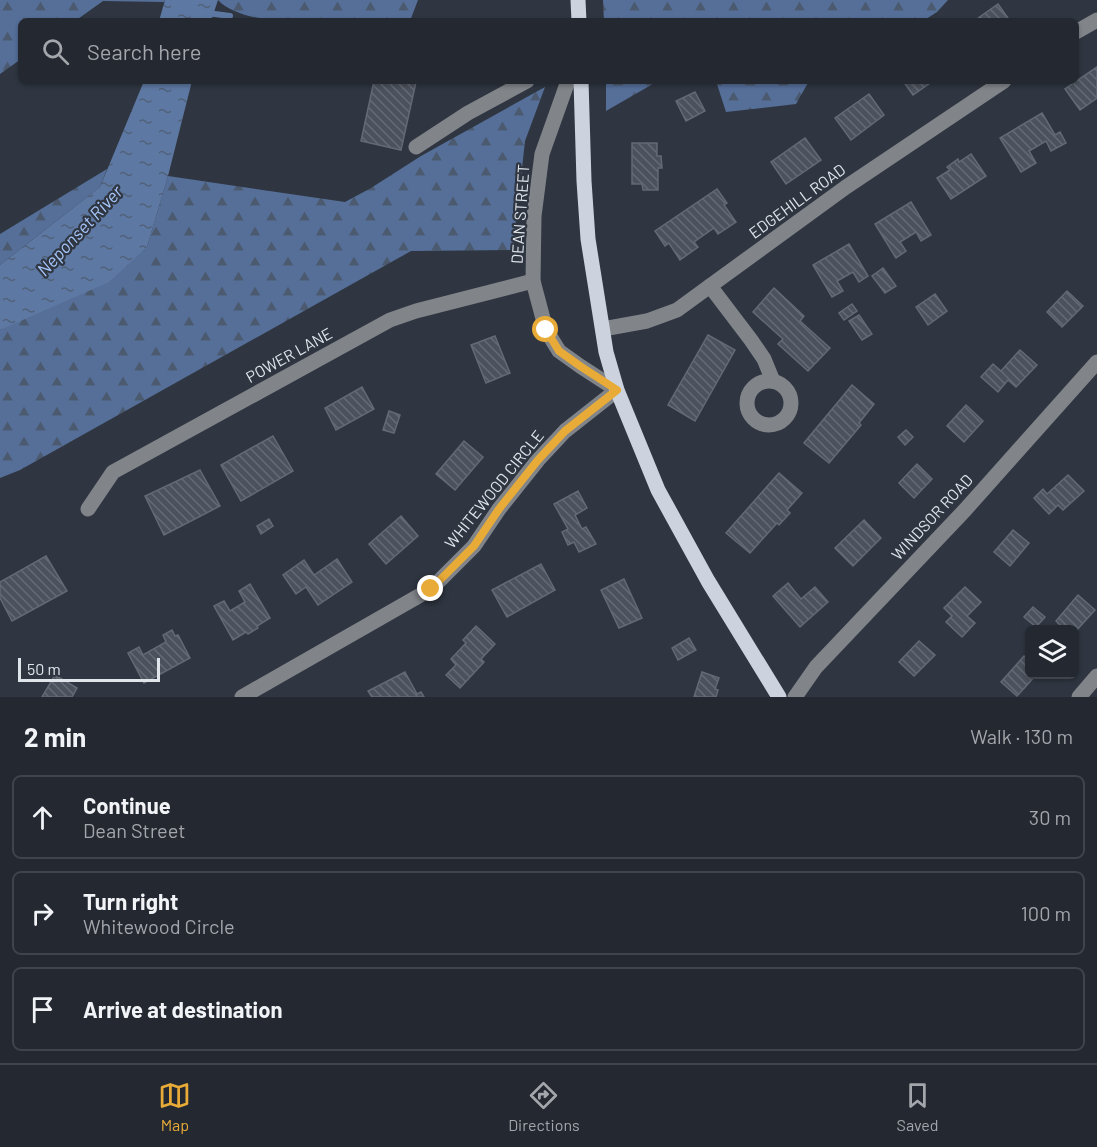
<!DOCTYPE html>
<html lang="en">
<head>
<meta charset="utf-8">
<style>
  body { margin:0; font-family:Barlow,sans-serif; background:#2f343d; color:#f1f3f6 }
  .controls { position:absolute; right:18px; bottom:18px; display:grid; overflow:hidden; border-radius:9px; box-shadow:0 2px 4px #0004 }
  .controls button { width:54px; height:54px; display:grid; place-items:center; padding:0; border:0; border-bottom:2px solid #40444d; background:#232831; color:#f1f3f6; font:30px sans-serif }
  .scale { position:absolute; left:18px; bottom:15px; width:142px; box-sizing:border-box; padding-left:6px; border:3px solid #e0e5ec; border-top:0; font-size:16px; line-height:21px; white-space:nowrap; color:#e0e5ec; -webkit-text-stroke:4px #2f3641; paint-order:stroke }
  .stop { position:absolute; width:18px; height:18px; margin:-14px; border:4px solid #e8ab37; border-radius:50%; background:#fff }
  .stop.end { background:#e8ab37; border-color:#fff; box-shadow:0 2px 6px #0008 }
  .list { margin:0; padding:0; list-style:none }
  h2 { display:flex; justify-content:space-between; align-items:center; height:78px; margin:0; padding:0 24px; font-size:26px }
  h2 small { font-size:20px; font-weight:400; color:#a3a6ab }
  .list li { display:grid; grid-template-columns:39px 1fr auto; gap:18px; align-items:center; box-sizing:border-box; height:84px; margin:0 12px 12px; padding:0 12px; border:2px solid #40444d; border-radius:9px }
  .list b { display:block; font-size:22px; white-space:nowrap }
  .list p { margin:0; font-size:20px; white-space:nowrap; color:#a3a6ab }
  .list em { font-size:20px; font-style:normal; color:#a3a6ab }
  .icon { flex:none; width:33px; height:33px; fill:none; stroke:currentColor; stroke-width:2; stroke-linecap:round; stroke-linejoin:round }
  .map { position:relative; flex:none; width:1097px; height:697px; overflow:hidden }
  .search { position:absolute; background:#232831; box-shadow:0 2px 4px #0004; left:18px; right:18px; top:18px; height:66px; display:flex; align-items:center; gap:15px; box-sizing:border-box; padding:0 21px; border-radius:9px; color:#a3a6ab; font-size:22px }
  .sheet { height:366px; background:#232831 }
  nav { display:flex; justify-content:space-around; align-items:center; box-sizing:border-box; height:84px; border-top:2px solid #40444d; background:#232831; font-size:16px; color:#a3a6ab }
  nav a { display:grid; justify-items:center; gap:3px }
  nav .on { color:#e8ab37 }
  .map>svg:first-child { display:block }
</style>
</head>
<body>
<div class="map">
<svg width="1097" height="697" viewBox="0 0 1097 697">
  <defs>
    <pattern id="forest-firs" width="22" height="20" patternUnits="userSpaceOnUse" patternTransform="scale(1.5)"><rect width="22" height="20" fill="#556f99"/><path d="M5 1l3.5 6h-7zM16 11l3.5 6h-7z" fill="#4c5a70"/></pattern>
    <pattern id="water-ripples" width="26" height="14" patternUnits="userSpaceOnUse" patternTransform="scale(1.5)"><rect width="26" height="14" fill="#5d78a2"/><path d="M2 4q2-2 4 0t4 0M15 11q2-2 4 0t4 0" fill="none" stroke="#516179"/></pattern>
    <pattern id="building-back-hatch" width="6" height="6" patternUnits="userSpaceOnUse" patternTransform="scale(1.5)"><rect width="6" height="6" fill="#4b525d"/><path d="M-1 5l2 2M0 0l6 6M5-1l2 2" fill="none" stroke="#656b74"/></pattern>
  </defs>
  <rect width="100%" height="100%" fill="#2f3641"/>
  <g fill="url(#forest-firs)">
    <path d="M0,0H165L164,2L103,1L75,21H21V59L0,74Z"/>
    <path d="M218,0H418L410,21H379L370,19L369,21C330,21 245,29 218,0Z"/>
    <path d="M603,0H948L937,12L923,21H604Z"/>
    <path d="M606,81H658L606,111Z"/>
    <path d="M716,81H809L796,104L726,112Z"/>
    <path d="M545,87L525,141L513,250L411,251L20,470L0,478V330L147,247L168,176L345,202L371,188L421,156Z"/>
    <path d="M107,169L100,187L0,265V234Z"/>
  </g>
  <g fill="url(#water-ripples)">
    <path d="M165,0H218L211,21H159Z"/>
    <path d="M144,81H192L168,176L147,247L109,282L0,330V265L100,187Z"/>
  </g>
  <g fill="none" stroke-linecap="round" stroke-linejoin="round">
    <path stroke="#5d78a2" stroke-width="6" d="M207,13L230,16"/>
  </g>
  <g fill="url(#building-back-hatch)" stroke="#636a76" stroke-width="1.5">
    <path d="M998,4L1010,21H974Z"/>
    <path d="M1097,67V98L1080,110L1065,89Z"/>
    <path d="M374,81L416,82L401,150L361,141Z"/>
    <path d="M903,81H933L913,95Z"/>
    <path d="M695,92L705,111L686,121L676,101Z"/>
    <path d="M869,94L884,115L851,140L835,118Z"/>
    <path d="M1042,113L1055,135L1060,132L1066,143L1051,151L1046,141L1029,151L1036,163L1021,172L1000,138Z"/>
    <path d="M805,138L821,160L786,184L771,162Z"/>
    <path d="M632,143H657V156H661L662,168H658V190H643L642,184H632Z"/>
    <path d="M971,154L986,176L951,199L937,178L950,170L947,167L958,159L959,162Z"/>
    <path d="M717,189L727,203L724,205L736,222L718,234L714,228L694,242L698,247L680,260L669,243L665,246L655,231Z"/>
    <path d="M911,202L931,235L921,241L916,232L900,242L906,251L896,258L875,224Z"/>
    <path d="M849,244L868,276L859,282L853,272L837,281L843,291L832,297L813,265Z"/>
    <path d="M883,268L896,286L885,293L872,276Z"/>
    <path d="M774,288L804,316L800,321L830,348L808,371L778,344L783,339L753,312Z"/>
    <path d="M1067,291L1083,306L1062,327L1047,312Z"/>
    <path d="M935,294L947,311L928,325L916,307Z"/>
    <path d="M852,304L857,311L844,320L839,313Z"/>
    <path d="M859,315L872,334L862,340L849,321Z"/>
    <path d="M708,335L735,350L695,421L668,405Z"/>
    <path d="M495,336L510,373L486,383L471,345Z"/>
    <path d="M1020,350L1037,365L1016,387L1008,380L998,392L981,377L993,364L1001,371Z"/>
    <path d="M852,385L874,404L859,423L861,425L829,463L804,443Z"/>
    <path d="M362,387L374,409L336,430L325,408Z"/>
    <path d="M966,405L983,421L964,442L947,426Z"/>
    <path d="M389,411L400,415L394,433L383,430Z"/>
    <path d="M906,430L913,437L905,445L898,437Z"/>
    <path d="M273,436L293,471L241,501L221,465Z"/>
    <path d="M464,441L483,457L455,490L436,474Z"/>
    <path d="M917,464L932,479L914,498L899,483Z"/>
    <path d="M200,470L220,506L164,535L145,496Z"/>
    <path d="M779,473L802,493L787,510L790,513L779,525L777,523L750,553L726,533Z"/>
    <path d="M1068,475L1084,491L1063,510L1058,505L1049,514L1034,498L1043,489L1047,494Z"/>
    <path d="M578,491L587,508L575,515L582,529L586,527L596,544L579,552L574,542L568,545L562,532L568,529L554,504Z"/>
    <path d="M401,516L418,536L386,564L369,544Z"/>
    <path d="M269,519L273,526L261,534L257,526Z"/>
    <path d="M864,520L881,538L853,566L835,548Z"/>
    <path d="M1013,530L1029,543L1010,566L994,552Z"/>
    <path d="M46,556L67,591L12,621L0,598V582Z"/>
    <path d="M337,559L352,582L318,605L306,587L296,594L283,575L304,560L314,575Z"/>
    <path d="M541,564L555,590L507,617L492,590Z"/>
    <path d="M624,579L642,618L619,628L601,590Z"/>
    <path d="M788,583L801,599L815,587L828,602L800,627L773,596Z"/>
    <path d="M250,584L270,618L257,626L258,628L248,634L246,632L233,640L214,606L224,601L230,611L245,602L239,591Z"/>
    <path d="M965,587L981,602L967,616L975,623L962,637L946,622L952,616L944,608Z"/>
    <path d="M1078,595L1095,610L1074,633V630H1065L1056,621Z"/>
    <path d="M1033,607L1045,617L1036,627L1024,617Z"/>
    <path d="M476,626L495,644L481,659L484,662L460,688L446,675L456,665L451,659L466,643L463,640Z"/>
    <path d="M172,630L175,636L178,635L190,658L144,683L128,653L139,647L143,655L166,642L163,635Z"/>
    <path d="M689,638L696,650L678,660L672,648Z"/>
    <path d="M919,641L935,655L914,676L899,662Z"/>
    <path d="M1024,656L1030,661V674H1037L1017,696L1001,682Z"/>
    <path d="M405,672L417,694L421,692L424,697H372L368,691Z"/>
    <path d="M702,672L719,678L715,689L718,690L716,697H694Z"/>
    <path d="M55,675L77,688L72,697H42Z"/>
  </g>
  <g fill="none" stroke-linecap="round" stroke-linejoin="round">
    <g stroke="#81858a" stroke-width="15">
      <path d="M1076,32L1097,20"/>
      <path d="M416,147L468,113L527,81"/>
      <path d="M710,286L751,340L764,359L773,381"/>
      <path d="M603,329L647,321L677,310L846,187L1004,81"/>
      <circle cx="769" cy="403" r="22"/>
      <path d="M88,509L113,472L390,320L416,311L533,281"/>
      <path d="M242,697L431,589L474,546L499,509L538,460L565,431L617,390L580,366L559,351L546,330L533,281L534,216L542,154L568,81"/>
      <path d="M795,697L816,667L965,510L1097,362"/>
      <path d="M1079,697L1097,676"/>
    </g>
    <g stroke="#ccd3df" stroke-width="15">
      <path d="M578,0L579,21"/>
      <path d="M581,81L584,181L588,239L606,352L617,390L658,490L708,581L779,697"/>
    </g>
  </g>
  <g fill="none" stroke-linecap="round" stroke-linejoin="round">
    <path stroke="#e8ab37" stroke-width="8" d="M431,589L474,546L499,509L538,460L565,431L617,390L580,366L559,351L546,330"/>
  </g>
  <g text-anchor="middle" stroke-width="4.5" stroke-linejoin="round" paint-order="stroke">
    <g font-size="16" fill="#e0e5ec" stroke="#2f3641">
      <text transform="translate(797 201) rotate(-36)" y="6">EDGEHILL ROAD</text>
      <text transform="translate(520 214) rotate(-86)" y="6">DEAN STREET</text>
      <text transform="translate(289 355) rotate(-29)" y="6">POWER LANE</text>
      <text transform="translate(494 489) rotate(-51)" y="6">WHITEWOOD CIRCLE</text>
      <text transform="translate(932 517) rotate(-47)" y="6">WINDSOR ROAD</text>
    </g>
    <g font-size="18" font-style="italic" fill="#a5c6fa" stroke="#2f3641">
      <text transform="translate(80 231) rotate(-47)" y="6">Neponset River</text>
    </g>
  </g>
</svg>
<div class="controls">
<button><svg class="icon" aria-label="layers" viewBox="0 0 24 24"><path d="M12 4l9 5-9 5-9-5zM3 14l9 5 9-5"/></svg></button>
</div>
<div class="scale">50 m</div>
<div class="stop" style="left:546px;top:330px"></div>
<div class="stop end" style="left:431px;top:589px"></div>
<div class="search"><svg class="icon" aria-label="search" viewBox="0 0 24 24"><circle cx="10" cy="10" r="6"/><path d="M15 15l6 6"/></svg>Search here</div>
</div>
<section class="sheet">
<h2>2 min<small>Walk · 130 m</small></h2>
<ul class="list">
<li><svg class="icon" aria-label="ahead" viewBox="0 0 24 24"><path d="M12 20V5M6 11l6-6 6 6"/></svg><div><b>Continue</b><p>Dean Street</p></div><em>30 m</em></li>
<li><svg class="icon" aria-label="right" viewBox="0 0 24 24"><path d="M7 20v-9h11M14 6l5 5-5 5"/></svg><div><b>Turn right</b><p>Whitewood Circle</p></div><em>100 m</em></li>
<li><svg class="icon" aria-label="arrive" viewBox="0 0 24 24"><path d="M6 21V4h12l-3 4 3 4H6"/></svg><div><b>Arrive at destination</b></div></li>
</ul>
</section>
<nav>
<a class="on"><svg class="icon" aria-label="map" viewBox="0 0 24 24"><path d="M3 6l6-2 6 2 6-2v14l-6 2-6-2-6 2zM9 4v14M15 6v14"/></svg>Map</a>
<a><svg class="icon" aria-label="directions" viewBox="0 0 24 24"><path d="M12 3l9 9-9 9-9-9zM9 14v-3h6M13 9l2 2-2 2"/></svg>Directions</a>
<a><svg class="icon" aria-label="saved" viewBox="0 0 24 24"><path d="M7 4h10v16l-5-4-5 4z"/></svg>Saved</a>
</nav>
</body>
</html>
